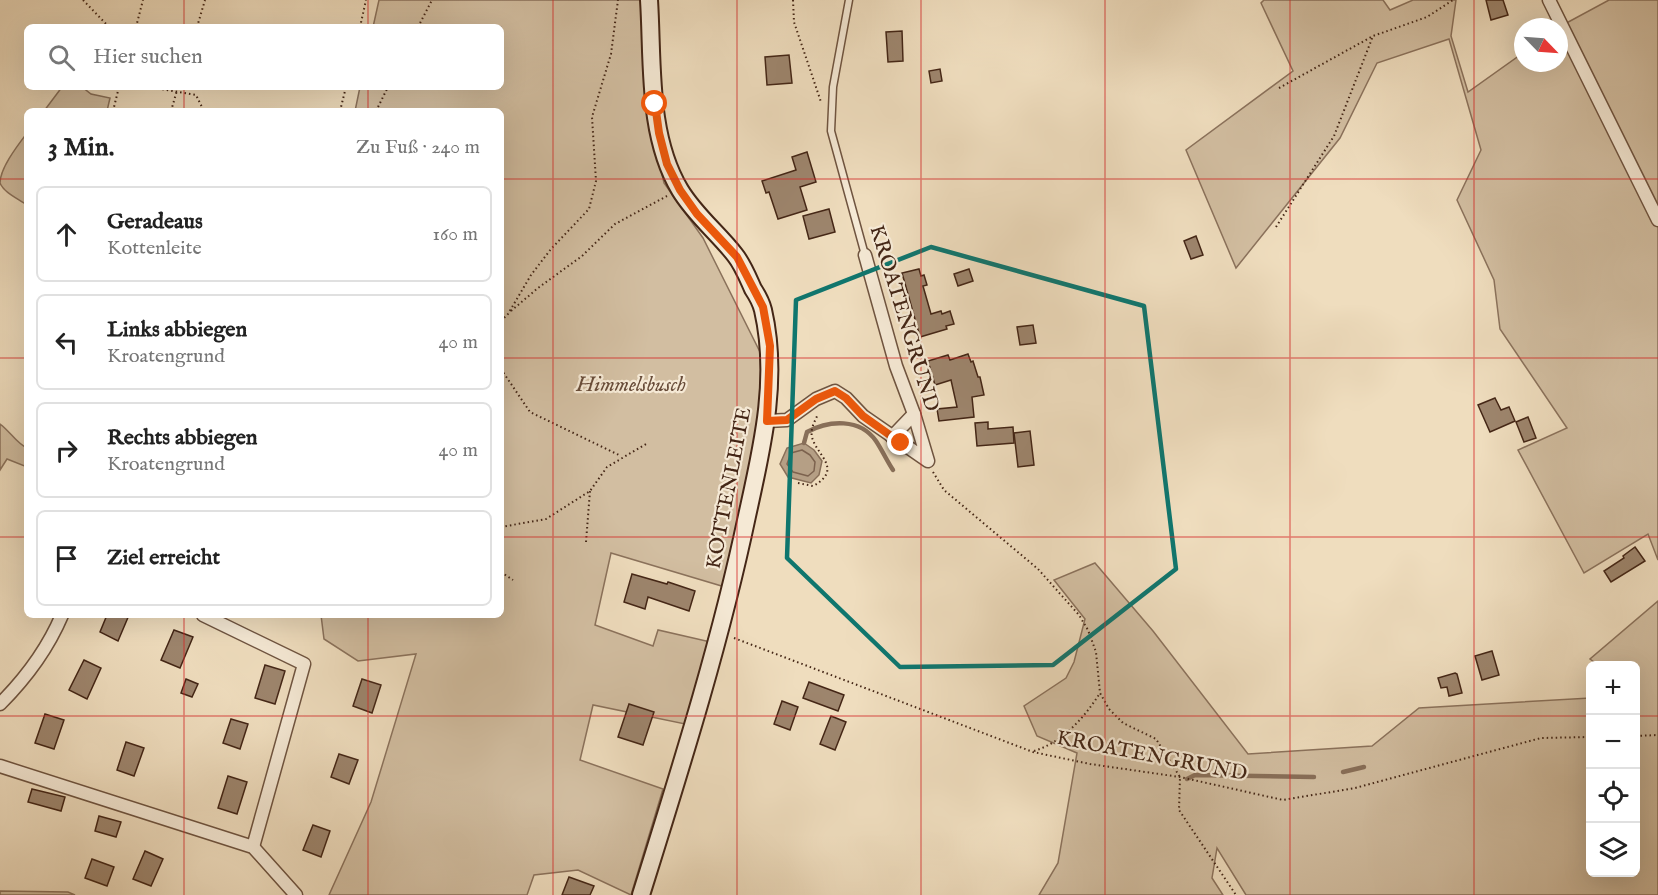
<!DOCTYPE html>
<html lang="de">
<head>
<meta charset="utf-8">
<style>
  body { margin:0; font-family:"IM FELL English",serif; background:#f6f6f6; color:#222 }
  .controls { position:absolute; right:18px; bottom:18px; display:grid; overflow:hidden; border-radius:9px; box-shadow:0 6px 24px #0002 }
  .controls button { width:54px; height:54px; display:grid; place-items:center; padding:0; border:0; border-bottom:2px solid #e0e0e0; background:#fff; color:#222; font:30px sans-serif }
  .compass { position:absolute; left:1514px; top:18px; width:54px; height:54px; border-radius:50%; background:#fff; box-shadow:0 6px 24px #0002; rotate:115deg }
  .stop { position:absolute; width:18px; height:18px; margin:-14px; border:4px solid #ea580c; border-radius:50%; background:#fff }
  .stop.end { background:#ea580c; border-color:#fff; box-shadow:0 2px 6px #0008 }
  .list { margin:0; padding:0; list-style:none }
  h2 { display:flex; justify-content:space-between; align-items:center; height:78px; margin:0; padding:0 24px; font-size:26px }
  h2 small { font-size:20px; font-weight:400; color:#767676 }
  .list li { display:grid; grid-template-columns:39px 1fr auto; gap:18px; align-items:center; box-sizing:border-box; height:96px; margin:0 12px 12px; padding:0 12px; border:2px solid #e0e0e0; border-radius:9px }
  .list b { display:block; font-size:22px; white-space:nowrap }
  .list p { margin:0; font-size:20px; white-space:nowrap; color:#767676 }
  .list em { font-size:20px; font-style:normal; color:#767676 }
  .icon { flex:none; width:33px; height:33px; fill:none; stroke:currentColor; stroke-width:2; stroke-linecap:round; stroke-linejoin:round }
  .map { position:relative; flex:none; width:1658px; height:895px; overflow:hidden }
  .search { position:absolute; background:#fff; box-shadow:0 6px 24px #0002; left:24px; top:24px; width:480px; height:66px; display:flex; align-items:center; gap:15px; box-sizing:border-box; padding:0 21px; border-radius:9px; color:#767676; font-size:22px }
  .panel { position:absolute; background:#fff; box-shadow:0 6px 24px #0002; left:24px; top:108px; width:480px; height:510px; border-radius:9px }
  .map>svg:first-child { display:block }
</style>
</head>
<body>
<div class="map">
<svg width="1658" height="895" viewBox="0 0 1658 895">
  <rect width="100%" height="100%" fill="#efddbe"/>
  <filter id="stains"><feTurbulence type="fractalNoise" baseFrequency=".00333" numOctaves="4"/><feColorMatrix values="0 0 0 0 .2 0 0 0 0 .09 0 0 0 0 .02 0 0 0 .5 -.17"/></filter>
  <radialGradient id="worn" r=".72"><stop offset=".6" stop-color="#630" stop-opacity="0"/><stop offset="1" stop-color="#630" stop-opacity=".3"/></radialGradient>
  <g fill="#d2bea1" stroke="#8b725c" stroke-width="1.5">
    <path d="M379,0H645L651,128L664,183L703,238L764,360L745,526L725,587L611,553L595,625L653,646L658,630L715,643L685,724L593,705L580,760L663,789L631,895L578,870L534,875L527,895H329L371,802L416,654L358,661L324,639L321,615H501V111H355L360,87H501V27H373Z"/>
    <path d="M1264,0H1383L1390,10L1413,0H1456L1451,36L1468,92L1523,53V63H1559V27L1609,0H1658V560L1648,534L1584,573L1518,450L1567,428L1500,329L1494,280L1457,200L1481,150L1449,39L1377,63L1340,138L1236,268L1186,150L1293,71L1261,3Z"/>
    <path d="M62,87H82L91,94L110,98L107,111H44Z"/>
    <path d="M27,133V205C19,199 4,193 0,183C0,168 18,145 27,133Z"/>
    <path d="M0,424C10,431 16,443 27,448V467L7,459L0,470Z"/>
    <path d="M1095,563L1153,631L1248,754L1372,746L1419,708L1590,698V872H1636V666L1598,665L1590,659L1658,601V895H1246L1217,848L1212,878L1223,895H1039L1058,863L1077,753L1037,736L1024,706L1066,678L1074,662L1085,619L1054,580Z"/>
    <path d="M0,891L68,892L75,895H0Z"/>
  </g>
  <path fill="#b59f85" stroke="#886f59" stroke-width="1.5" d="M804,443L814,450L822,461L819,475L811,483L788,477L780,464L787,448Z"/>
  <g fill="none" stroke-linecap="round" stroke-linejoin="round">
    <path stroke="#7c624e" stroke-width="1.5" d="M802,450L810,455L815,462L814,471L808,476L793,472L787,464L791,453Z"/>
    <g stroke="#886f59" stroke-width="4.5">
      <path d="M804,443L807,432C829,420 860,418 876,441C882,450 887,461 893,470"/>
      <path d="M1343,772L1364,767"/>
      <path d="M1187,779L1195,775L1314,777"/>
    </g>
  </g>
  <g fill="#9d856d" stroke="#442616" stroke-width="1.5">
    <path d="M1486,0H1503L1508,15L1491,20Z"/>
    <path d="M902,31L903,61L888,62L886,32Z"/>
    <path d="M789,55L792,83L767,85L765,57Z"/>
    <path d="M940,69L942,81L931,83L929,71Z"/>
    <path d="M807,152L816,182L800,187L807,210L778,219L769,192L766,193L762,181L796,170L792,157Z"/>
    <path d="M829,209L835,232L809,239L803,216Z"/>
    <path d="M1196,236L1203,255L1191,259L1184,241Z"/>
    <path d="M919,269L921,276L924,275L927,285L923,286L931,314L941,311L942,314L950,311L954,324L946,326L947,329L920,337L902,273Z"/>
    <path d="M969,269L973,281L958,286L954,274Z"/>
    <path d="M1033,325L1036,343L1020,345L1017,327Z"/>
    <path d="M968,354L971,362L973,361L978,377H980L984,395L972,397L974,417L939,421L937,409L957,407L951,380L935,385L928,361L948,355L950,360Z"/>
    <path d="M1495,398L1501,410L1509,407L1515,421L1490,432L1478,405Z"/>
    <path d="M1528,417L1536,438L1524,442L1516,422Z"/>
    <path d="M988,422V429L1013,427L1014,443L977,446L975,423Z"/>
    <path d="M1030,431L1034,465L1018,467L1014,433Z"/>
    <path d="M1635,547L1645,561L1611,582L1604,571L1624,558L1623,556Z"/>
    <path d="M632,574L667,584L668,582L695,591L689,611L648,597L645,609L624,602Z"/>
    <path d="M107,615H129L118,641L100,632Z"/>
    <path d="M174,630L193,637L180,668L161,660Z"/>
    <path d="M1492,651L1499,675L1482,680L1475,656Z"/>
    <path d="M84,660L101,668L87,699L69,690Z"/>
    <path d="M265,665L285,671L275,704L255,698Z"/>
    <path d="M1455,673L1457,674L1462,693L1449,696L1447,687L1441,688L1438,678Z"/>
    <path d="M186,679L198,684L192,697L181,693Z"/>
    <path d="M362,679L381,685L372,713L353,706Z"/>
    <path d="M809,682L844,695L838,711L803,698Z"/>
    <path d="M782,701L798,707L790,730L774,724Z"/>
    <path d="M629,704L654,712L643,745L618,737Z"/>
    <path d="M45,714L64,720L54,749L35,743Z"/>
    <path d="M831,716L846,722L835,750L820,744Z"/>
    <path d="M231,719L248,724L240,749L223,743Z"/>
    <path d="M126,742L144,748L134,776L117,770Z"/>
    <path d="M339,754L358,760L349,784L331,777Z"/>
    <path d="M228,776L247,782L237,814L218,808Z"/>
    <path d="M32,789L65,797L61,811L28,802Z"/>
    <path d="M99,816L121,822L116,837L95,831Z"/>
    <path d="M313,825L330,831L321,857L303,850Z"/>
    <path d="M145,851L163,859L151,886L133,879Z"/>
    <path d="M92,859L114,867L107,886L85,878Z"/>
    <path d="M569,877L594,886L590,895H562Z"/>
  </g>
  <g fill="none" stroke-linecap="round" stroke-linejoin="round">
    <g stroke="#6f5440" stroke-width="9">
      <path id="lane" d="M849,0L833,87L831,131L865,255"/>
    </g>
    <g stroke="#6f5440" stroke-width="15">
      <g id="street">
        <path d="M1549,0L1658,220"/>
        <path d="M767,421L787,420L816,399L835,391L846,398L863,416L928,461L914,414L896,366L865,255"/>
        <path d="M892,437L914,414"/>
        <path d="M203,615L304,664L253,847"/>
        <path d="M0,704C25,679 48,648 62,615"/>
        <path d="M0,766L253,847L296,895"/>
      </g>
    </g>
    <g stroke="#442616" stroke-width="20">
      <path id="secondary" d="M641,895C680,770 720,644 747,516C762,448 779,379 763,310C761,302 757,295 753,289C748,278 743,265 735,255C718,233 695,215 680,190C647,135 653,62 649,0"/>
    </g>
    <g stroke="#442616" stroke-width="2" stroke-dasharray="1.5 3" stroke-linecap="butt">
      <path d="M83,0L109,27"/>
      <path d="M793,0L794,22L821,102"/>
      <path d="M136,27L143,0"/>
      <path d="M197,27L205,0"/>
      <path d="M360,27L366,0"/>
      <path d="M418,27L432,0"/>
      <path d="M149,87L196,95L204,111"/>
      <path d="M1279,88L1373,36L1427,17L1453,0"/>
      <path d="M113,111L119,87"/>
      <path d="M171,111L178,87"/>
      <path d="M340,111L346,87"/>
      <path d="M376,111L388,87"/>
      <path d="M1276,227L1334,136L1373,36"/>
      <path d="M511,311L538,288L582,256L615,224L667,196"/>
      <path d="M501,321L508,314L531,275L551,249L589,209L596,181L592,117L611,54L618,0"/>
      <path d="M501,369L530,412L621,456"/>
      <path d="M933,472L944,490L1038,569L1079,615L1088,630L1096,652L1100,693L1109,709L1123,723L1156,739L1180,777L1179,810L1236,895"/>
      <path d="M798,483L813,486C844,469 816,455 812,437C810,429 815,421 818,414"/>
      <path d="M501,527L546,519L590,491L607,467L646,444"/>
      <path d="M586,542L590,491"/>
      <path d="M501,572L513,580"/>
      <path d="M734,638L1033,752L1090,764L1180,777L1283,800L1355,788L1541,738L1590,737"/>
      <path d="M1636,736L1658,735"/>
      <path d="M1034,751C1063,742 1084,718 1100,693"/>
    </g>
    <use href="#lane" stroke="#f5e9d5" stroke-width="6"/>
    <use href="#street" stroke="#f5e9d5" stroke-width="12"/>
    <use href="#secondary" stroke="#f5e9d5" stroke-width="16"/>
  </g>
  <g fill="none" stroke-linecap="round" stroke-linejoin="round">
    <path stroke="#ea580c" stroke-width="8" d="M655,104L659,133L667,164L680,190L697,214L737,257L763,307L770,346L767,421L787,420L816,399L835,391L846,398L863,416L901,443"/>
  </g>
  <path fill="none" stroke="#0f766e" stroke-width="4.5" stroke-linejoin="round" d="M931,247L1144,306L1176,569L1053,665L900,667L787,558L796,300Z"/>
  <path fill="none" stroke="#d62828" stroke-width="1.5" stroke-opacity="0.55" d="M184,0V27M368,0V27M553,0V895M737,0V895M921,0V895M1105,0V895M1290,0V895M1474,0V895M184,87V111M368,87V111M0,179H27M501,179H1658M0,358H27M501,358H1658M0,537H27M501,537H1658M184,615V895M368,615V895M0,716H1590M1636,716H1658"/>
  <g text-anchor="middle" stroke-width="4.5" stroke-linejoin="round" paint-order="stroke">
    <g font-size="21" fill="#442616" stroke="#f5e9d5">
      <text transform="translate(905 318) rotate(73)" y="7">KROATENGRUND</text>
      <text transform="translate(728 488) rotate(-79)" y="7">KOTTENLEITE</text>
      <text transform="translate(1152 755) rotate(11)" y="7">KROATENGRUND</text>
    </g>
    <g font-size="21" font-style="italic" fill="#684c39" stroke="#f5e9d5">
      <text x="631" y="391">Himmelsbusch</text>
    </g>
  </g>
  <rect width="100%" height="100%" filter="url(#stains)"/>
  <rect width="100%" height="100%" fill="url(#worn)"/>
</svg>
<div class="controls">
<button>+</button>
<button>−</button>
<button><svg class="icon" aria-label="locate" viewBox="0 0 24 24"><circle cx="12" cy="12" r="6"/><path d="M12 2v4M12 18v4M2 12h4M18 12h4"/></svg></button>
<button><svg class="icon" aria-label="layers" viewBox="0 0 24 24"><path d="M12 4l9 5-9 5-9-5zM3 14l9 5 9-5"/></svg></button>
</div>
<svg class="compass" viewBox="-18 -18 36 36"><path d="M0-13l5 13h-10z" fill="#e53935"/><path d="M0 13l5-13h-10z" fill="#767676"/></svg>
<div class="stop" style="left:655px;top:104px"></div>
<div class="stop end" style="left:901px;top:443px"></div>
<div class="search"><svg class="icon" aria-label="search" viewBox="0 0 24 24"><circle cx="10" cy="10" r="6"/><path d="M15 15l6 6"/></svg>Hier suchen</div>
<section class="panel">
<h2>3 Min.<small>Zu Fuß · 240 m</small></h2>
<ul class="list">
<li><svg class="icon" aria-label="ahead" viewBox="0 0 24 24"><path d="M12 20V5M6 11l6-6 6 6"/></svg><div><b>Geradeaus</b><p>Kottenleite</p></div><em>160 m</em></li>
<li><svg class="icon" aria-label="left" viewBox="0 0 24 24"><path d="M17 20v-9H6M10 6l-5 5 5 5"/></svg><div><b>Links abbiegen</b><p>Kroatengrund</p></div><em>40 m</em></li>
<li><svg class="icon" aria-label="right" viewBox="0 0 24 24"><path d="M7 20v-9h11M14 6l5 5-5 5"/></svg><div><b>Rechts abbiegen</b><p>Kroatengrund</p></div><em>40 m</em></li>
<li><svg class="icon" aria-label="arrive" viewBox="0 0 24 24"><path d="M6 21V4h12l-3 4 3 4H6"/></svg><div><b>Ziel erreicht</b></div></li>
</ul>
</section>
</div>
</body>
</html>
